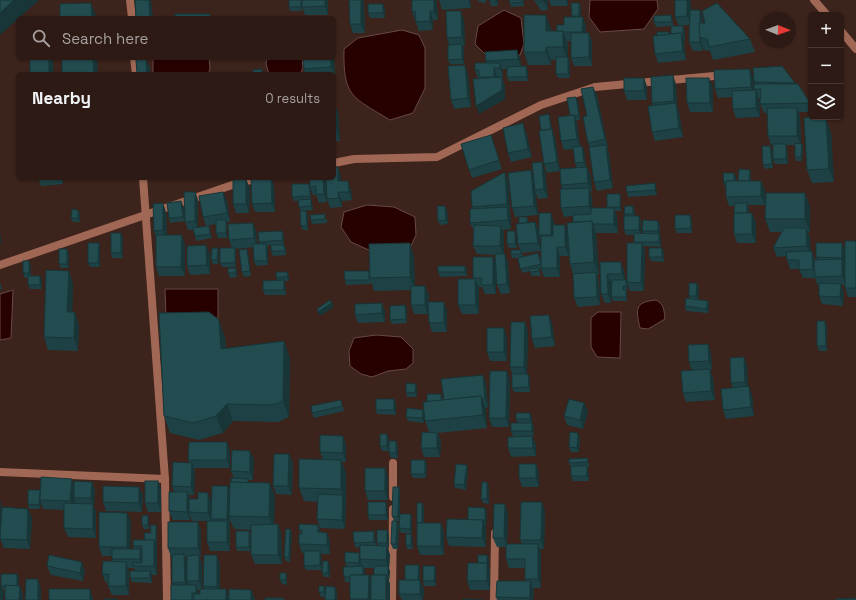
<!DOCTYPE html>
<html lang="en">
<head>
<meta charset="utf-8">
<style>
  body { margin:0; font-family:"Space Grotesk",sans-serif; background:#35231d; color:#f1f3f6 }
  .controls { position:absolute; right:12px; top:12px; display:grid; overflow:hidden; border-radius:6px; box-shadow:0 1px 3px #0004 }
  .controls button { width:36px; height:36px; display:grid; place-items:center; padding:0; border:0; border-bottom:1px solid #483834; background:#2d1a14; color:#f1f3f6; font:20px sans-serif }
  .compass { position:absolute; left:760px; top:12px; width:36px; height:36px; border-radius:50%; background:#2d1a14; box-shadow:0 1px 3px #0004; rotate:91deg }
  .list { margin:0; padding:0; list-style:none }
  h2 { display:flex; justify-content:space-between; align-items:center; height:52px; margin:0; padding:0 16px; font-size:17px }
  h2 small { font-size:13px; font-weight:400; color:#a7a1a0 }
  .icon { flex:none; width:22px; height:22px; fill:none; stroke:currentColor; stroke-width:2; stroke-linecap:round; stroke-linejoin:round }
  .map { position:relative; flex:none; width:856px; height:600px; overflow:hidden }
  .search { position:absolute; background:#2d1a14; box-shadow:0 1px 3px #0004; left:16px; top:16px; width:320px; height:44px; display:flex; align-items:center; gap:10px; box-sizing:border-box; padding:0 14px; border-radius:6px; color:#a7a1a0; font-size:15px }
  .panel { position:absolute; background:#2d1a14; box-shadow:0 1px 3px #0004; left:16px; top:72px; width:320px; height:108px; border-radius:6px }
  .map>svg:first-child { display:block }
</style>
</head>
<body>
<div class="map">
<svg width="856" height="600" viewBox="0 0 856 600">
  <rect width="100%" height="100%" fill="#3c231b"/>
  <g fill="#270100" stroke="#674947">
    <path d="M590,0H657L658,9L644,29L600,32L589,17Z"/>
    <path d="M504,10L521,18L524,44L520,55L487,56L475,44L478,26Z"/>
    <path d="M402,30L419,35L425,48V88L413,113L390,120C352,97 343,97 344,49L358,38Z"/>
    <path d="M153,58H209L210,69L208,74H153Z"/>
    <path d="M267,58H302L303,68L300,74H269L266,64Z"/>
    <path d="M367,205L394,207L415,217L416,235L409,250L371,251L351,242L341,227L344,212Z"/>
    <path d="M165,289H218V318H166Z"/>
    <path d="M13,290L11,338L0,340V294Z"/>
    <path d="M656,300C664,304 664,310 665,319L648,329L640,328C636,310 634,302 656,300Z"/>
    <path d="M598,312H621L620,358L597,357L591,347V318Z"/>
    <path d="M376,335L401,337L413,349V363L406,369L388,371L372,377L361,374L350,366L349,351L354,338Z"/>
  </g>
  <g fill="none" stroke-linecap="round" stroke-linejoin="round">
    <g stroke="#a16755" stroke-width="8">
      <path d="M814,0L827,15"/>
      <path d="M841,31L856,49"/>
    </g>
    <g stroke="#a16755" stroke-width="8">
      <path d="M130,0L132,18"/>
      <path d="M134,58L136,74"/>
      <path d="M334,163L354,159L437,157L541,105L595,87L725,75"/>
      <path d="M143,178L165,479L167,600"/>
      <path d="M0,265L238,183L260,178"/>
      <path d="M0,472L165,479"/>
      <path d="M393,497V463"/>
      <path d="M392,600L393,509"/>
      <path d="M494,600L495,533"/>
    </g>
  </g>
  <g fill="#1d4144" fill-rule="evenodd">
    <path d="M328,0V15H305L302,7V11H290L289,7Z"/>
    <path d="M349,0H363L364,3L365,33H353L350,24Z"/>
    <path d="M412,0H436L437,5L438,20H433V30L419,31L412,12Z"/>
    <path d="M439,0H470L471,8L442,10Z"/>
    <path d="M478,0H486V3L479,2Z"/>
    <path d="M489,0H498V6H491Z"/>
    <path d="M524,0V6L511,7L510,3Z"/>
    <path d="M534,0H548V10L541,11Z"/>
    <path d="M549,0H568V6H551Z"/>
    <path d="M579,3L581,7V17L586,26V33H589L592,42V66H574L571,58V41H567L568,44V57L570,62V78H558L556,74V60H551V65H528L524,52L551,28V31H557L564,25L572,17V16Z"/>
    <path d="M691,3V10H700L703,19V23L750,39L755,52L713,60L710,51L704,50L703,47V51H693L689,42V25L679,26L675,17Z"/>
    <path d="M385,8V18H370L368,13Z"/>
    <path d="M671,15L673,20V26H683L685,31V41H684L686,60L658,63L655,54L657,36L669,32V34H671V26L656,27L654,22Z"/>
    <path d="M464,20L465,46H463L464,49V64H450L448,60L449,44L447,38Z"/>
    <path d="M517,50L520,59L521,66H526L528,71V81H509L507,77V69H502L503,72V77H497L505,86V99L479,114L478,79L475,70L486,63V61Z"/>
    <path d="M334,58L335,76H334V74H305L304,69Z"/>
    <path d="M465,65L468,74L471,107L454,109L451,100Z"/>
    <path d="M750,69L754,90H755V84L754,82L795,83V84L810,103L811,106V112H799L800,117L801,144L803,148L802,161H796L795,157V145H786L787,148L788,164H775L773,159V145H771L768,136L767,113H764L760,104V98H759L760,117L736,118L733,109L732,97L718,98L715,89Z"/>
    <path d="M644,78L647,87V100H627L624,91Z"/>
    <path d="M334,82L335,105L338,112L340,141H334Z"/>
    <path d="M676,84L677,106L679,112L683,137L655,141L652,132L653,106L652,103Z"/>
    <path d="M713,87V112H690L687,103Z"/>
    <path d="M597,95L608,148H607L609,154L613,188L597,191L594,182L590,147L588,143L587,116Z"/>
    <path d="M578,101L580,120H576L577,123L580,146L584,150L586,167L577,168L575,163L574,149L564,150L561,141L570,115Z"/>
    <path d="M811,117H821L822,119L831,132L834,182L812,183L807,170Z"/>
    <path d="M550,119L553,132L555,138L560,171L587,167L591,176L592,191L590,192L592,197V208H607V207L621,199V211H615L617,217L618,233H596L599,275H597L599,281L600,305L578,307L574,298L573,274L570,264L569,247V256H560V277H544L541,269H539L541,276H531L530,271L522,273L518,258H512L511,254L520,250L518,244L519,223L527,217L529,223L535,222L539,231L541,251L522,253L523,257L540,258L541,262V239L539,235L554,222V225L567,231L573,222V216L564,217L561,208L562,189L561,185L560,171L547,173L544,164L541,130Z"/>
    <path d="M526,132L532,157L511,162L508,153Z"/>
    <path d="M491,135L502,169L472,178L469,170Z"/>
    <path d="M772,150L773,168L765,169L763,165Z"/>
    <path d="M531,170L534,179L545,171L548,198L538,199L535,191L538,215L515,217L512,208Z"/>
    <path d="M751,174V181L765,190V205H748L749,208V213L756,222V243H737L734,234L735,206H729L726,197V189L724,184L736,177V181H738Z"/>
    <path d="M341,176V181L351,190L352,200L342,201V207L330,208L327,199Z"/>
    <path d="M38,178H63V184L41,186Z"/>
    <path d="M271,178L274,186L275,212H255L252,204Z"/>
    <path d="M310,178H325L327,202L319,203L316,195H313L310,187Z"/>
    <path d="M508,181L510,213L511,216V229L503,230L504,234V254L508,262L510,293L501,294L497,285L496,270V294H485L482,287H478L479,314H462L458,305L473,279V278L493,257L496,265L495,255L477,254L473,246L474,231L470,223L473,209L472,207Z"/>
    <path d="M655,183L656,188L657,195L628,197L627,192Z"/>
    <path d="M309,184L311,188V200L312,203L313,210L304,211H306L308,216V230H303L301,226V211L299,207V201H294L292,197Z"/>
    <path d="M250,188L249,213H236L233,204Z"/>
    <path d="M195,192L198,200V227L209,226L212,238L196,241L195,236L194,230H188L185,221L170,223L169,218L181,201L183,206L185,219Z"/>
    <path d="M223,192L227,201L230,222H227V238H218L216,233V224L206,226L203,217Z"/>
    <path d="M445,206L447,210L448,224L440,225L438,221Z"/>
    <path d="M810,206V232H808L810,237V251L815,260H817L816,257L842,243L845,252V268L856,241V297H848L845,288V285H841L844,293L843,306L822,304L819,296V286H818L815,278H803L799,269H790L787,260L786,256L777,257L773,248L782,232H770L765,219Z"/>
    <path d="M78,210L80,214V222H73L71,218Z"/>
    <path d="M635,211V216H639L641,221V233H643L642,231L660,225V235L661,238V247L643,246L645,251L644,291H630L627,282L634,243V235H626L624,230L625,216L624,214Z"/>
    <path d="M166,212L167,235L185,244V276H159L156,267V238L154,231Z"/>
    <path d="M690,215L692,219V233H677L675,229Z"/>
    <path d="M327,219V223L312,224L311,220Z"/>
    <path d="M253,223L256,231L257,244H259V242L282,231L284,235V245L286,249V255L273,256L271,251V245L267,246L268,248V265L256,266L254,261V247L235,249L236,253V267H222L220,263L232,248L229,240Z"/>
    <path d="M121,233L123,238V258H112L111,253Z"/>
    <path d="M516,235L517,248H509L507,244Z"/>
    <path d="M99,243L100,247V267H90L88,263Z"/>
    <path d="M662,248L664,253V262L651,261L649,257Z"/>
    <path d="M67,249L69,254V268H61L59,264Z"/>
    <path d="M219,253L218,264H213L211,259Z"/>
    <path d="M248,253L251,276L244,277L242,272Z"/>
    <path d="M210,254V274L190,275L187,266Z"/>
    <path d="M414,256L415,286L429,295L428,302L447,310V332H432L429,323L428,314H414L411,305V290L374,291L371,281V284L346,285L345,280L369,271Z"/>
    <path d="M600,262L624,270L625,280H626L628,285L627,291H626L627,294V301H613L611,297L612,283H611V303H605L601,294Z"/>
    <path d="M31,266V276L42,280V289H30L28,285V278H25L23,273Z"/>
    <path d="M465,266L467,270V276L440,277L438,272Z"/>
    <path d="M236,268L237,272V277L230,278L228,273Z"/>
    <path d="M69,271L73,284L72,312L79,325L78,351L48,350L44,337Z"/>
    <path d="M287,272L289,276V281H284L285,285L286,295H265L263,290L277,280L276,277Z"/>
    <path d="M0,282L2,289L0,290Z"/>
    <path d="M697,283L699,288L698,300L708,301L709,306L708,313L686,311L685,306L690,299L689,296Z"/>
    <path d="M382,303L385,312V322L358,323L355,315Z"/>
    <path d="M405,305L407,309V323L392,324L390,320Z"/>
    <path d="M552,323L555,346L535,348L532,339Z"/>
    <path d="M827,326V351H819L817,346Z"/>
    <path d="M528,331L527,374H528L530,378V392H514L512,388V374L510,367Z"/>
    <path d="M225,337L226,348L284,341L290,358L289,417L278,422L233,421L223,433L199,440L170,433L164,416Z"/>
    <path d="M507,337V361H490L487,352Z"/>
    <path d="M708,344L711,353L712,370H710L713,378L715,400L686,402L683,393L692,371L689,362Z"/>
    <path d="M744,357L747,366L748,386L752,395L754,416L726,419L723,410L733,388L731,383Z"/>
    <path d="M483,375L486,384L488,407L485,408L487,428L438,433L441,441L440,457H424L421,448L429,432L425,421L427,402L441,394L443,400Z"/>
    <path d="M510,380L509,427H492L489,418Z"/>
    <path d="M417,388V397H407L406,392Z"/>
    <path d="M394,399L396,404V415L377,414L376,410Z"/>
    <path d="M584,403L588,412L583,429L567,425L564,416Z"/>
    <path d="M342,404L344,411L314,418L312,413Z"/>
    <path d="M423,410L424,414V423L408,421L406,417Z"/>
    <path d="M532,417V423L534,428V436H513L511,431L518,423L516,419Z"/>
    <path d="M343,436L346,445V462H342L346,473V504L345,529L320,528L317,519V502L304,501L299,488L323,460L320,452Z"/>
    <path d="M532,436L536,445V456L511,457L508,448Z"/>
    <path d="M580,437L579,452H571L569,447Z"/>
    <path d="M389,438V451H382L380,446Z"/>
    <path d="M398,446V458H391L389,453Z"/>
    <path d="M230,451V468H194L195,472L194,495H189L190,499L211,501L230,492L234,478L231,471L254,459L253,480H248L249,483L275,496L274,524H278L281,533L282,564H255L251,555V530L234,529L230,520V551H210L207,542V521H192L190,516V520H173L169,511L174,492L172,486L190,463L188,460Z"/>
    <path d="M289,454L293,463L292,495L276,494L273,486Z"/>
    <path d="M569,459L589,463V467H587L588,470L589,481H573L571,476V467L569,463Z"/>
    <path d="M427,464L426,478H413L411,474Z"/>
    <path d="M536,464L539,472V487H522L519,478Z"/>
    <path d="M385,468L388,477V500H368L365,491Z"/>
    <path d="M468,470L466,490L455,488L454,484Z"/>
    <path d="M158,481L161,490V512H148L145,503Z"/>
    <path d="M92,482L95,491L94,507L96,512V538L68,537L64,528V510L43,509L41,502L40,509H29L28,504L40,490L41,493L74,486Z"/>
    <path d="M139,487L143,495L142,512L106,511L103,502Z"/>
    <path d="M399,487L400,492V514H411L412,519V533H401L399,528V521H394L392,516Z"/>
    <path d="M489,487V504L483,503L481,499Z"/>
    <path d="M0,500L1,514H0L1,517L28,509L32,518L30,549L4,548L0,539L1,535H0Z"/>
    <path d="M422,503L424,507V523H441L444,532V555H420L417,546Z"/>
    <path d="M387,507L388,520H369L368,515Z"/>
    <path d="M485,508L487,512L486,526H485L486,529V547L449,546L446,537L468,520Z"/>
    <path d="M545,511L544,549H540L541,553V588H533L534,590L533,600H497L496,597L526,581L525,579V568H509L506,559V547H497L493,538L508,513L507,544H522L520,540Z"/>
    <path d="M148,515L149,520V529H144L142,525Z"/>
    <path d="M131,521L130,549H134L133,546L145,540L151,533L156,525L157,530V575H152V583L132,582L130,578L135,571L134,568H128L129,571V595H112L108,586L109,583H106L102,574L112,561V556H102L99,547Z"/>
    <path d="M198,522L201,531V557H199L202,564V589H204L203,586L220,564V589L229,597L251,590L255,599L171,600L173,585L172,583V557H171L168,548ZM185,557H187V563ZM198,590H200V594H199Z"/>
    <path d="M318,525L321,532L327,533L330,541V554H321L322,570H306L304,566V553H302L299,544L301,534L299,530Z"/>
    <path d="M399,526L398,549H393L391,544Z"/>
    <path d="M290,529L292,533L290,562L286,561L284,557Z"/>
    <path d="M387,530L389,535V547H387L390,555L389,569L390,571L389,581L390,584V600H351L350,582H345L344,577L347,567L345,562L360,554V547L356,548L354,543L374,531L375,536L376,545H378L377,543ZM364,568H374V575L371,583L369,575H365V571Z"/>
    <path d="M249,531L251,535V551H237L236,547Z"/>
    <path d="M411,534L413,539V549H407L406,545Z"/>
    <path d="M487,555L489,559V568L490,572V590H470L467,581L478,563Z"/>
    <path d="M47,566L85,571L83,581L51,575Z"/>
    <path d="M330,566V577H324L322,573Z"/>
    <path d="M420,570V580L424,589L423,600H399H402L399,594L405,580Z"/>
    <path d="M436,571V586H424L423,581Z"/>
    <path d="M287,577V585L282,584L280,580Z"/>
    <path d="M19,578V586H20L23,595L5,590H3L1,586Z"/>
    <path d="M325,589L337,591V600H325V597H321L319,592Z"/>
  </g>
  <g fill="#183537">
    <path d="M14,0H39L19,18H18V19L0,35V13Z"/>
    <path d="M149,0H151L153,18H150Z"/>
    <path d="M301,0H302V11L301,7Z"/>
    <path d="M325,0H328V15L325,6Z"/>
    <path d="M361,0H363L364,3L365,33L361,24Z"/>
    <path d="M434,0H436L437,5L438,20L434,11Z"/>
    <path d="M468,0H470L471,8Z"/>
    <path d="M496,0H498V6L496,2Z"/>
    <path d="M523,0H524V6L523,2Z"/>
    <path d="M544,0H548V10L544,1Z"/>
    <path d="M566,0H568V6Z"/>
    <path d="M687,0H690L691,3V25L687,16Z"/>
    <path d="M91,3L96,16V18H92Z"/>
    <path d="M579,3L581,7V20L579,16Z"/>
    <path d="M383,4L385,8V18L383,13Z"/>
    <path d="M700,10L703,19V38L700,37Z"/>
    <path d="M430,11L433,20V30L430,21Z"/>
    <path d="M461,11L464,20L465,46L462,37Z"/>
    <path d="M546,15L551,28V44L546,31Z"/>
    <path d="M671,15L673,20V26L672,22Z"/>
    <path d="M583,17L586,26V41L582,32Z"/>
    <path d="M683,26L685,31V41L683,36Z"/>
    <path d="M563,31L568,44V60L563,47Z"/>
    <path d="M589,33L592,42V66L589,57Z"/>
    <path d="M681,33L684,42L686,60L683,51Z"/>
    <path d="M700,38L703,47V51L700,42Z"/>
    <path d="M462,44L464,49V64L462,59Z"/>
    <path d="M546,47L551,60V65L546,52Z"/>
    <path d="M517,50L520,59L521,68L518,59Z"/>
    <path d="M568,57L570,62V78L568,74Z"/>
    <path d="M49,58H53L54,74H49Z"/>
    <path d="M93,58H97L98,74H94Z"/>
    <path d="M331,58H334L335,76L331,67Z"/>
    <path d="M146,59L150,68V74H147Z"/>
    <path d="M500,63L503,72V77L500,68Z"/>
    <path d="M465,65L468,74L471,107L468,98Z"/>
    <path d="M526,66L528,71V81L527,77Z"/>
    <path d="M494,68L497,77V86L494,77Z"/>
    <path d="M750,69L753,78L754,96L751,87Z"/>
    <path d="M673,75L676,84L677,106L679,112L683,137L679,128L677,109L674,101Z"/>
    <path d="M502,77L505,86V99L479,114L476,106Z"/>
    <path d="M644,78L647,87V100L644,91Z"/>
    <path d="M709,78L713,87V112L710,103Z"/>
    <path d="M334,82L335,105L338,112L340,141L337,132L334,105Z"/>
    <path d="M593,87L597,95L608,148L605,139Z"/>
    <path d="M756,90L759,99L760,117L756,108Z"/>
    <path d="M576,97L578,101L580,120L579,115Z"/>
    <path d="M797,108L800,117L801,145L797,136Z"/>
    <path d="M549,114L550,119L553,132L555,138L560,171L557,162Z"/>
    <path d="M574,115L577,123L580,148L577,139Z"/>
    <path d="M826,119L831,132L834,182L829,169Z"/>
    <path d="M523,123L526,132L532,157L528,149Z"/>
    <path d="M786,144L787,148L788,164L786,159Z"/>
    <path d="M802,144L803,148L802,161L801,157Z"/>
    <path d="M606,145L609,154L613,188L610,180Z"/>
    <path d="M582,146L584,150L586,167L584,162Z"/>
    <path d="M770,146L772,150L773,168L772,164Z"/>
    <path d="M542,162L545,171L548,198L544,189Z"/>
    <path d="M338,167L341,176V190L338,181Z"/>
    <path d="M587,167L591,176L592,191L588,183Z"/>
    <path d="M531,170L534,179L538,215L534,206Z"/>
    <path d="M750,170L751,174V187L749,183Z"/>
    <path d="M505,172L508,181L510,213L507,204Z"/>
    <path d="M734,173L736,177V188L734,184Z"/>
    <path d="M61,178H63V184Z"/>
    <path d="M271,178L274,186L275,212L272,203Z"/>
    <path d="M323,178H325L327,202L324,194Z"/>
    <path d="M246,179L250,188L249,213L246,204Z"/>
    <path d="M348,181L351,190L352,200L349,192Z"/>
    <path d="M761,181L765,190V205L761,196Z"/>
    <path d="M655,183L656,188L657,195L655,190Z"/>
    <path d="M309,184L311,188V200L312,203L313,210L311,206V200L310,196Z"/>
    <path d="M589,188L592,197L593,215L589,206Z"/>
    <path d="M195,192L198,200V230L195,221Z"/>
    <path d="M223,192L227,201L230,222L227,213Z"/>
    <path d="M338,192L342,201V207L339,198Z"/>
    <path d="M805,193L810,206V232L805,219Z"/>
    <path d="M620,194L621,199V211L620,207Z"/>
    <path d="M181,201L183,206L185,221L183,217Z"/>
    <path d="M163,203L166,212L167,239L163,230Z"/>
    <path d="M747,203L749,208V217L747,213Z"/>
    <path d="M445,206L447,210L448,224L446,220Z"/>
    <path d="M633,206L635,211V218L633,214Z"/>
    <path d="M507,207L511,216V229L508,220Z"/>
    <path d="M614,208L617,217L618,233L614,224Z"/>
    <path d="M78,210L80,214V222L78,218Z"/>
    <path d="M306,211L308,216V230L307,225Z"/>
    <path d="M551,213L554,222V243L551,235Z"/>
    <path d="M752,213L756,222V243L752,234Z"/>
    <path d="M690,215L692,219V233L691,228Z"/>
    <path d="M639,216L641,221V235L639,230Z"/>
    <path d="M226,220L227,225V238L226,233Z"/>
    <path d="M592,221L596,234L599,275L594,262Z"/>
    <path d="M658,221L660,225V235L661,238V247L659,242V234L658,231Z"/>
    <path d="M535,222L539,231L541,251L538,243Z"/>
    <path d="M253,223L256,231L257,247L254,238Z"/>
    <path d="M565,225L569,234V256L565,247Z"/>
    <path d="M209,226L212,238L210,234Z"/>
    <path d="M501,226L504,234V255L500,246Z"/>
    <path d="M806,228L810,237L811,255L807,246Z"/>
    <path d="M282,231L284,235V245L283,240Z"/>
    <path d="M515,231L516,235L517,248L515,244Z"/>
    <path d="M0,232L2,246L0,241Z"/>
    <path d="M121,233L123,238V258L121,253Z"/>
    <path d="M182,235L185,244V276L181,267Z"/>
    <path d="M99,243L100,247V267L98,263Z"/>
    <path d="M410,243L414,256L415,290L410,277Z"/>
    <path d="M642,243L645,251L644,291L641,283Z"/>
    <path d="M842,243L845,252V266L842,258Z"/>
    <path d="M266,244L268,248V265L267,261Z"/>
    <path d="M206,245L210,254V274L207,265Z"/>
    <path d="M284,245L286,249V255L285,251Z"/>
    <path d="M557,247L560,256V277L557,268Z"/>
    <path d="M218,248L219,253L218,264L217,260Z"/>
    <path d="M235,248L236,253V267L235,263Z"/>
    <path d="M662,248L664,253V262L662,257Z"/>
    <path d="M67,249L69,254V268L67,264Z"/>
    <path d="M812,251L815,260L816,277L813,269Z"/>
    <path d="M505,254L508,262L510,293L507,284Z"/>
    <path d="M493,257L496,266V294L493,285Z"/>
    <path d="M842,259L845,268L846,285L842,276Z"/>
    <path d="M29,261L31,266V278L29,273Z"/>
    <path d="M621,262L624,270L625,282L622,274Z"/>
    <path d="M465,266L467,270V276L465,272Z"/>
    <path d="M236,268L237,272V277L236,273Z"/>
    <path d="M69,271L73,284L72,325L67,312Z"/>
    <path d="M287,272L289,276V281L288,277Z"/>
    <path d="M596,272L599,281L600,305L597,297Z"/>
    <path d="M607,274L611,283V303L608,294Z"/>
    <path d="M40,276L42,280V289L40,285Z"/>
    <path d="M475,279L479,288V314L476,305Z"/>
    <path d="M284,280L285,285L286,295L284,290Z"/>
    <path d="M626,280L628,285L627,291L626,286Z"/>
    <path d="M697,283L699,288L698,300L696,296Z"/>
    <path d="M841,284L844,293L843,306L840,297Z"/>
    <path d="M425,286L429,295L428,314L425,305Z"/>
    <path d="M626,290L627,294V301L626,297Z"/>
    <path d="M708,301L709,306L708,313L706,309Z"/>
    <path d="M444,302L447,310V332L444,323Z"/>
    <path d="M332,303L334,307L320,316L318,312Z"/>
    <path d="M382,303L385,312V322L382,313Z"/>
    <path d="M405,305L407,309V323L406,319Z"/>
    <path d="M75,312L79,325L78,351L74,338Z"/>
    <path d="M549,315L552,323L555,346L552,337Z"/>
    <path d="M219,320L225,337L227,366L221,349Z"/>
    <path d="M825,321L827,326V351L826,346Z"/>
    <path d="M525,322L528,331L527,376L524,367Z"/>
    <path d="M504,328L507,337V361L504,352Z"/>
    <path d="M284,341L290,358L289,417L283,401Z"/>
    <path d="M708,344L711,353L712,370L709,361Z"/>
    <path d="M744,357L747,366L748,391L745,382Z"/>
    <path d="M710,369L713,378L715,400L711,391Z"/>
    <path d="M507,371L510,380L509,427L506,418Z"/>
    <path d="M528,374L530,378V392L529,387Z"/>
    <path d="M483,375L486,384L488,407L485,398Z"/>
    <path d="M416,384L417,388V397L415,393Z"/>
    <path d="M749,386L752,395L754,416L751,407Z"/>
    <path d="M481,396L486,409L487,428L483,415Z"/>
    <path d="M394,399L396,404V415L394,410Z"/>
    <path d="M584,403L588,412L583,429L580,420Z"/>
    <path d="M227,404L233,421L223,433L216,416Z"/>
    <path d="M423,410L424,414V423L422,418Z"/>
    <path d="M530,413L532,417V423L530,419Z"/>
    <path d="M532,423L534,428V436L532,431Z"/>
    <path d="M437,433L441,441L440,457L437,448Z"/>
    <path d="M578,433L580,437L579,452L577,448Z"/>
    <path d="M387,434L389,438V451L387,446Z"/>
    <path d="M343,436L346,445V462L343,453Z"/>
    <path d="M532,436L536,445V456L533,448Z"/>
    <path d="M396,441L398,446V458L396,453Z"/>
    <path d="M227,442L230,451V468L227,460Z"/>
    <path d="M250,451L254,459L253,480L250,472Z"/>
    <path d="M289,454L293,463L292,495L288,486Z"/>
    <path d="M341,460L346,473V502L341,489Z"/>
    <path d="M425,460L427,464L426,478L425,474Z"/>
    <path d="M192,463L195,472L194,495L191,487Z"/>
    <path d="M536,464L539,472V487L536,478Z"/>
    <path d="M467,465L468,470L466,490L464,485Z"/>
    <path d="M587,466L588,470L589,481L587,476Z"/>
    <path d="M385,468L388,477V500L385,491Z"/>
    <path d="M72,479L75,488L74,510L70,501Z"/>
    <path d="M158,481L161,490V512L158,503Z"/>
    <path d="M92,482L95,491L94,507L91,498Z"/>
    <path d="M487,482L489,487V504L487,499Z"/>
    <path d="M270,483L275,496L274,530L269,517Z"/>
    <path d="M228,486L231,495L229,516L230,520V528L227,519Z"/>
    <path d="M139,487L143,495L142,512L139,503Z"/>
    <path d="M399,487L400,492V521L398,517Z"/>
    <path d="M40,490L41,495L40,500L41,502L40,509L39,505Z"/>
    <path d="M187,492L190,500L189,512L190,516V520L187,512Z"/>
    <path d="M208,493L211,501V521L208,513Z"/>
    <path d="M343,495L346,504L345,529L342,520Z"/>
    <path d="M0,500L1,502V514L0,512Z"/>
    <path d="M386,502L387,507L388,520L386,515Z"/>
    <path d="M542,502L545,511L544,549L541,540Z"/>
    <path d="M422,503L424,507V527L422,523Z"/>
    <path d="M93,504L96,512V538L93,529Z"/>
    <path d="M505,504L508,513L507,547L504,538Z"/>
    <path d="M485,508L487,512L486,526L485,522Z"/>
    <path d="M28,509L32,518L30,549L27,540Z"/>
    <path d="M127,513L131,521L130,556L127,547Z"/>
    <path d="M0,514L1,517V535L0,532Z"/>
    <path d="M411,514L412,519V533L410,529Z"/>
    <path d="M148,515L149,520V529L148,525Z"/>
    <path d="M483,520L486,529V547L482,538Z"/>
    <path d="M227,521L230,530V551L227,542Z"/>
    <path d="M397,521L399,526L398,549L396,544Z"/>
    <path d="M198,522L201,531V557L198,548Z"/>
    <path d="M441,523L444,532V555L441,546Z"/>
    <path d="M278,524L281,533L282,564L278,555Z"/>
    <path d="M156,525L157,530V548L156,543Z"/>
    <path d="M318,525L321,534L318,532Z"/>
    <path d="M290,529L292,533L290,562L289,557Z"/>
    <path d="M387,530L389,535V547L387,543Z"/>
    <path d="M249,531L251,535V551L249,547Z"/>
    <path d="M374,531L375,536L376,547L374,542Z"/>
    <path d="M327,533L330,541V554L327,545Z"/>
    <path d="M411,534L413,539V549L411,545Z"/>
    <path d="M154,540L157,548V575L154,566Z"/>
    <path d="M538,544L541,553V588L538,579Z"/>
    <path d="M387,546L390,555L389,569L386,560Z"/>
    <path d="M140,549L143,558V566L140,559Z"/>
    <path d="M320,551L321,555L322,570L320,565Z"/>
    <path d="M359,553L361,557L360,559L361,562V567L359,563Z"/>
    <path d="M184,554L187,563L188,591L185,582Z"/>
    <path d="M199,555L202,564V590L199,581Z"/>
    <path d="M217,555L220,564V595L217,587Z"/>
    <path d="M487,555L489,559V568L490,572V590L487,581Z"/>
    <path d="M328,561L330,566V577L328,573Z"/>
    <path d="M82,562L85,571L83,581L80,573Z"/>
    <path d="M126,562L129,571V595L126,586Z"/>
    <path d="M419,565L420,570V587L418,582Z"/>
    <path d="M363,566L365,571V581L363,577Z"/>
    <path d="M388,566L390,571L389,581L388,576Z"/>
    <path d="M435,566L436,571V586L434,581Z"/>
    <path d="M150,571L152,575V583L150,578Z"/>
    <path d="M286,573L287,577V585L286,580Z"/>
    <path d="M17,574L19,578V590L17,586Z"/>
    <path d="M369,575L372,584V600H369L368,599Z"/>
    <path d="M386,575L390,584V600H386Z"/>
    <path d="M38,579L41,588V600H38Z"/>
    <path d="M420,580L424,589L423,600H422L420,594Z"/>
    <path d="M530,581L534,590L533,600H531L530,598Z"/>
    <path d="M0,585L4,593L3,600H0Z"/>
    <path d="M196,585L199,594V600H198L196,593Z"/>
    <path d="M20,586L23,595V600H19Z"/>
    <path d="M335,587L337,591V600H335Z"/>
    <path d="M90,589L93,598V600H90Z"/>
    <path d="M226,589L229,598V600H226Z"/>
    <path d="M251,590L255,599V600H251Z"/>
  </g>
  <g fill="#224c4f" stroke="#183537">
    <path d="M0,0H14L0,13Z"/>
    <path d="M135,0H149L150,18H136Z"/>
    <rect x="289" y="0" width="12" height="7"/>
    <path d="M302,0H325V6L302,7Z"/>
    <path d="M349,0H361V24H350Z"/>
    <path d="M412,0H434V11H430V21L416,22L415,11L412,12Z"/>
    <path d="M489,0H496V2H490Z"/>
    <path d="M509,0H523V2L510,3Z"/>
    <path d="M537,0H544V1L538,2Z"/>
    <path d="M675,0H687V16L675,17Z"/>
    <path d="M91,3L92,18H60V4Z"/>
    <path d="M571,3H579V16H572Z"/>
    <path d="M717,3L750,39L709,47L707,39L699,37V23H705L702,11Z"/>
    <rect x="368" y="4" width="15" height="9"/>
    <path d="M690,10H700V23H699L700,42H689Z"/>
    <path d="M446,11H461L462,37L447,38Z"/>
    <rect x="175" y="14" width="35" height="4"/>
    <path d="M524,15H546V31H563V47H546V52H524Z"/>
    <path d="M671,15L672,22H654V16Z"/>
    <path d="M564,17H583L582,32H564L563,31H557V25H564Z"/>
    <path d="M671,26H683V36H682L681,33L671,34Z"/>
    <path d="M657,32H669V34L657,36Z"/>
    <path d="M571,33H589V57L571,58Z"/>
    <path d="M681,33L683,51L655,54L653,36Z"/>
    <path d="M462,44V59L448,60V45Z"/>
    <path d="M517,50L518,59L486,61L485,52Z"/>
    <rect x="556" y="57" width="12" height="17"/>
    <rect x="30" y="58" width="19" height="16"/>
    <path d="M62,58H93L94,74H62Z"/>
    <path d="M303,58H331V67L304,69Z"/>
    <path d="M146,59L147,74H137L136,60Z"/>
    <path d="M475,63H500V68H494V77H479V70H475Z"/>
    <path d="M465,65L468,98L451,100L448,66Z"/>
    <path d="M526,66L527,77H507V67Z"/>
    <path d="M782,66L795,83L754,82L753,68Z"/>
    <path d="M262,69V74H253V70Z"/>
    <path d="M750,69L751,87L715,89L714,70Z"/>
    <path d="M331,72V74H314V73Z"/>
    <path d="M673,75L674,101L652,103L651,77Z"/>
    <path d="M502,77V90L476,106L473,79Z"/>
    <rect x="624" y="78" width="20" height="13"/>
    <path d="M686,78H709L710,103H687Z"/>
    <path d="M754,84H798L810,103L760,104L761,89H754Z"/>
    <path d="M593,87L605,139L588,143L583,117L587,116L581,89Z"/>
    <path d="M756,90V108L733,109L732,91Z"/>
    <path d="M576,97L579,115L574,116V115H570L567,98Z"/>
    <path d="M334,103H335L337,132H334Z"/>
    <path d="M676,103L679,128L652,132L648,106Z"/>
    <path d="M767,108H797V136H768Z"/>
    <path d="M811,112V117H819V119H826L829,169L807,170L804,118L809,117V113Z"/>
    <path d="M549,114L551,129L541,130L539,116Z"/>
    <path d="M574,115L577,139L561,141L558,117Z"/>
    <path d="M523,123L528,149L508,153L503,128Z"/>
    <path d="M552,129L557,162L544,164L539,131Z"/>
    <path d="M491,135L499,160L469,170L461,144Z"/>
    <path d="M795,143L802,144L801,157H795Z"/>
    <rect x="773" y="144" width="13" height="15"/>
    <path d="M606,145L610,180L594,182L589,147Z"/>
    <path d="M582,146L584,162L575,163L573,147Z"/>
    <path d="M762,146H770L772,164L763,165Z"/>
    <path d="M542,162L544,189L535,190L532,163Z"/>
    <path d="M334,167H338V181H348L349,192H338L339,198L327,199L326,178H334Z"/>
    <path d="M587,167L588,183L561,185L560,169Z"/>
    <path d="M739,169L750,170L749,181H738Z"/>
    <path d="M531,170L534,206L512,208L508,173Z"/>
    <path d="M505,172L507,204L472,207L471,191Z"/>
    <path d="M723,173H734V181H726V184H724Z"/>
    <path d="M251,178H271L272,203L252,204Z"/>
    <path d="M310,178H323L324,194H316V186L310,187Z"/>
    <rect x="233" y="179" width="13" height="25"/>
    <path d="M726,181H761V196L726,197Z"/>
    <path d="M655,183V190L627,192L626,186Z"/>
    <path d="M292,184H309L310,196L292,197Z"/>
    <path d="M589,188V206L561,208L560,189Z"/>
    <path d="M184,192H195V221L185,222Z"/>
    <path d="M223,192L227,213L203,217L199,196Z"/>
    <path d="M766,193H805V219H765Z"/>
    <rect x="607" y="194" width="13" height="13"/>
    <path d="M311,199V206L299,207L298,200Z"/>
    <path d="M181,201L183,217L169,218L167,203Z"/>
    <path d="M163,203V230L154,231L153,204Z"/>
    <path d="M735,203H747V213H734Z"/>
    <path d="M437,206H445L446,220L438,221Z"/>
    <path d="M625,206H633V214H624Z"/>
    <path d="M507,207L508,220L470,223V209Z"/>
    <path d="M591,208H614V224H593L592,221L573,222V215L591,214Z"/>
    <path d="M72,209L78,210V218H71Z"/>
    <path d="M300,211H306L307,225L301,226Z"/>
    <rect x="539" y="213" width="12" height="22"/>
    <rect x="734" y="213" width="18" height="21"/>
    <path d="M325,214V219L311,220L310,215Z"/>
    <path d="M675,215H690L691,228L675,229Z"/>
    <rect x="624" y="216" width="15" height="14"/>
    <rect x="519" y="217" width="8" height="6"/>
    <rect x="216" y="220" width="10" height="13"/>
    <path d="M643,220L658,221V231H642Z"/>
    <path d="M592,221L594,262L570,264L567,223Z"/>
    <path d="M535,222L538,243L518,244L516,224Z"/>
    <path d="M253,223L254,238L229,240L228,224Z"/>
    <path d="M474,225L501,226L500,246H473Z"/>
    <path d="M553,225H565V247H557V268H541V236H553Z"/>
    <path d="M209,226L210,234L195,236L193,228Z"/>
    <path d="M784,228H806L807,246L773,248Z"/>
    <path d="M282,231L283,240L259,242L258,232Z"/>
    <rect x="507" y="231" width="8" height="13"/>
    <rect x="111" y="233" width="10" height="20"/>
    <path d="M634,233L659,234V242H634Z"/>
    <path d="M156,235H182L181,267H156Z"/>
    <rect x="845" y="241" width="11" height="47"/>
    <path d="M88,243H99L98,263H88Z"/>
    <path d="M410,243V277L370,278L369,244Z"/>
    <path d="M627,243H642L641,283L627,282Z"/>
    <path d="M816,243H842V258L816,257Z"/>
    <path d="M253,244H266L267,261H254Z"/>
    <path d="M206,245L207,265L187,266V246Z"/>
    <path d="M271,245H284L285,251H271Z"/>
    <path d="M212,248H218L217,260L211,259Z"/>
    <rect x="220" y="248" width="15" height="15"/>
    <rect x="649" y="248" width="13" height="9"/>
    <rect x="59" y="249" width="8" height="15"/>
    <path d="M247,249L250,271L242,272L239,250Z"/>
    <rect x="511" y="250" width="10" height="4"/>
    <path d="M812,251L813,269L799,270V260H787L786,252Z"/>
    <path d="M538,253L541,264L520,269L518,258Z"/>
    <path d="M495,254H505L507,284L497,285Z"/>
    <path d="M473,257H493V285H481L482,278H473Z"/>
    <path d="M842,259V276L815,277L814,260Z"/>
    <rect x="23" y="261" width="6" height="12"/>
    <path d="M600,262H621L622,274H607L608,294H601Z"/>
    <rect x="438" y="266" width="27" height="6"/>
    <rect x="228" y="268" width="8" height="5"/>
    <path d="M539,268V271L530,272L529,269Z"/>
    <path d="M46,270L69,271L67,312H75L74,338L44,337Z"/>
    <path d="M344,271H369V280H345Z"/>
    <path d="M276,272H287L288,277H276Z"/>
    <path d="M596,272L597,297L574,298L573,274Z"/>
    <rect x="28" y="276" width="12" height="9"/>
    <path d="M458,279H475L476,305H458Z"/>
    <path d="M284,280V290H263V281Z"/>
    <path d="M612,280H626V286H623V290H626V297H611Z"/>
    <path d="M689,283H697L696,296H689Z"/>
    <path d="M819,283L841,284L840,297L819,296Z"/>
    <rect x="411" y="286" width="14" height="19"/>
    <path d="M686,298L708,301L706,309L685,306Z"/>
    <path d="M330,300L332,303L318,312L317,309Z"/>
    <path d="M428,302H444V323H429Z"/>
    <path d="M382,303V313L355,315V304Z"/>
    <path d="M405,305L406,319L390,320V306Z"/>
    <path d="M209,312L219,320L221,349L284,341L283,401L272,405L227,404L216,416L193,423L164,416L159,313Z"/>
    <path d="M549,315L552,337L532,339L530,316Z"/>
    <path d="M817,321H825L826,346H817Z"/>
    <path d="M511,322H525L524,367H510Z"/>
    <rect x="487" y="328" width="17" height="24"/>
    <path d="M708,344L709,361L689,362L688,345Z"/>
    <path d="M744,357L745,382L731,383L730,358Z"/>
    <path d="M710,369L711,391L683,393L681,371Z"/>
    <path d="M490,371H507L506,418H489Z"/>
    <path d="M512,374H528L529,387L512,388Z"/>
    <path d="M483,375L485,398L482,399L481,396L444,400L441,379Z"/>
    <path d="M406,383L416,384L415,393L406,392Z"/>
    <path d="M749,386L751,407L723,410L721,389Z"/>
    <path d="M427,394H441V400L427,402Z"/>
    <path d="M481,396L483,415L425,421L423,402Z"/>
    <rect x="376" y="399" width="18" height="11"/>
    <path d="M569,399L584,403L580,420L564,416Z"/>
    <path d="M341,400L342,406L312,413L311,406Z"/>
    <path d="M407,408L423,410L422,418L406,417Z"/>
    <rect x="516" y="413" width="14" height="6"/>
    <rect x="511" y="423" width="21" height="8"/>
    <path d="M422,432L437,433V448H421Z"/>
    <path d="M570,432L578,433L577,448L569,447Z"/>
    <rect x="380" y="434" width="7" height="12"/>
    <path d="M320,435L343,436V453L320,452Z"/>
    <path d="M532,436L533,448H508V437Z"/>
    <rect x="389" y="441" width="7" height="12"/>
    <path d="M189,442H227V460H188Z"/>
    <path d="M232,450L250,451V472L231,471Z"/>
    <path d="M274,454H289L288,486H273Z"/>
    <path d="M587,458L588,462L569,463V459Z"/>
    <path d="M299,459L341,460V489L299,488Z"/>
    <rect x="411" y="460" width="14" height="14"/>
    <path d="M173,462L192,463L191,487L172,486Z"/>
    <path d="M456,464L467,465L464,485L454,484Z"/>
    <rect x="519" y="464" width="17" height="14"/>
    <rect x="571" y="466" width="16" height="10"/>
    <rect x="365" y="468" width="20" height="23"/>
    <path d="M41,477L72,479L70,501L40,500Z"/>
    <path d="M231,478L248,479V483L231,482Z"/>
    <path d="M74,481L92,482L91,498H74Z"/>
    <rect x="145" y="481" width="13" height="22"/>
    <path d="M230,482L270,483L269,517L229,516Z"/>
    <path d="M482,482H487V499H481Z"/>
    <path d="M103,486L139,487V503L103,502Z"/>
    <path d="M212,486H228L227,519H211Z"/>
    <path d="M393,487H399L398,517L392,516Z"/>
    <path d="M28,490H40L39,505L28,504Z"/>
    <path d="M169,492H187V512L169,511Z"/>
    <path d="M198,492L208,493V513L189,512V499H198Z"/>
    <path d="M318,494L343,495L342,520L317,519Z"/>
    <rect x="368" y="502" width="18" height="13"/>
    <path d="M521,502H542L541,540H520Z"/>
    <path d="M64,503L93,504V529L64,528Z"/>
    <rect x="417" y="503" width="5" height="20"/>
    <path d="M494,504H505L504,538H493Z"/>
    <path d="M2,507L28,509L27,540L0,539Z"/>
    <path d="M468,507L485,508V522H484L483,520H468Z"/>
    <path d="M99,512L127,513V547H99Z"/>
    <path d="M400,514H411L410,529L399,528Z"/>
    <path d="M148,515V525H142V516Z"/>
    <path d="M447,519L483,520L482,538L446,537Z"/>
    <rect x="207" y="521" width="20" height="21"/>
    <path d="M392,521H397L396,544H391Z"/>
    <rect x="168" y="522" width="30" height="26"/>
    <rect x="417" y="523" width="24" height="23"/>
    <path d="M278,524V555H251V525Z"/>
    <path d="M299,524L318,525V532L327,533V545L299,544V534H302V530H299Z"/>
    <path d="M150,525H156V543L154,540H145L144,533H151Z"/>
    <path d="M286,529H290L289,557H284Z"/>
    <rect x="377" y="530" width="10" height="13"/>
    <rect x="236" y="531" width="13" height="16"/>
    <path d="M374,531V542L354,543L353,532Z"/>
    <rect x="406" y="534" width="5" height="11"/>
    <path d="M133,540H154V566H133V563H142V546H133Z"/>
    <path d="M506,544H538V579H525V559H506Z"/>
    <path d="M360,545L387,546L386,560L360,559Z"/>
    <rect x="112" y="549" width="28" height="10"/>
    <path d="M304,551H320V565L304,566Z"/>
    <path d="M345,552L359,553V563L345,562Z"/>
    <path d="M184,554L185,582L172,583V555Z"/>
    <path d="M49,555L82,562L80,573L47,566Z"/>
    <path d="M199,555V581H187V556Z"/>
    <path d="M204,555H217V587L203,586Z"/>
    <rect x="478" y="555" width="9" height="8"/>
    <path d="M103,561L126,562V586H108L109,574H102Z"/>
    <path d="M323,561H328V573H322Z"/>
    <path d="M468,563H487V581H467Z"/>
    <path d="M405,565H419L418,580H405Z"/>
    <path d="M363,566V575H350V577H344L343,567Z"/>
    <path d="M374,566H388V576H387L386,575H374Z"/>
    <path d="M423,566H435L434,581H423Z"/>
    <rect x="130" y="571" width="20" height="7"/>
    <rect x="280" y="573" width="6" height="7"/>
    <rect x="1" y="574" width="16" height="12"/>
    <path d="M350,575H369L368,599H350Z"/>
    <rect x="371" y="575" width="15" height="25"/>
    <path d="M26,579H38V600H25Z"/>
    <rect x="399" y="580" width="21" height="14"/>
    <path d="M497,581H530V598L496,597Z"/>
    <path d="M5,585L20,586L19,600H5Z"/>
    <path d="M171,585H196V593H192V600H171Z"/>
    <rect x="319" y="586" width="5" height="6"/>
    <path d="M326,586L335,587V600H325Z"/>
    <rect x="49" y="589" width="41" height="11"/>
    <path d="M200,589H226V600H194V594H200Z"/>
    <path d="M229,589L251,590V600H229Z"/>
    <rect x="265" y="598" width="19" height="2"/>
    <path d="M856,598V600H836V599Z"/>
    <rect x="104" y="599" width="13" height="1"/>
    <path d="M463,599L483,600H463Z"/>
  </g>
</svg>
<div class="controls">
<button>+</button>
<button>−</button>
<button><svg class="icon" aria-label="layers" viewBox="0 0 24 24"><path d="M12 4l9 5-9 5-9-5zM3 14l9 5 9-5"/></svg></button>
</div>
<svg class="compass" viewBox="-18 -18 36 36"><path d="M0-13l5 13h-10z" fill="#e53935"/><path d="M0 13l5-13h-10z" fill="#a7a1a0"/></svg>
<div class="search"><svg class="icon" aria-label="search" viewBox="0 0 24 24"><circle cx="10" cy="10" r="6"/><path d="M15 15l6 6"/></svg>Search here</div>
<section class="panel">
<h2>Nearby<small>0 results</small></h2>
<ul class="list">
</ul>
</section>
</div>
</body>
</html>
